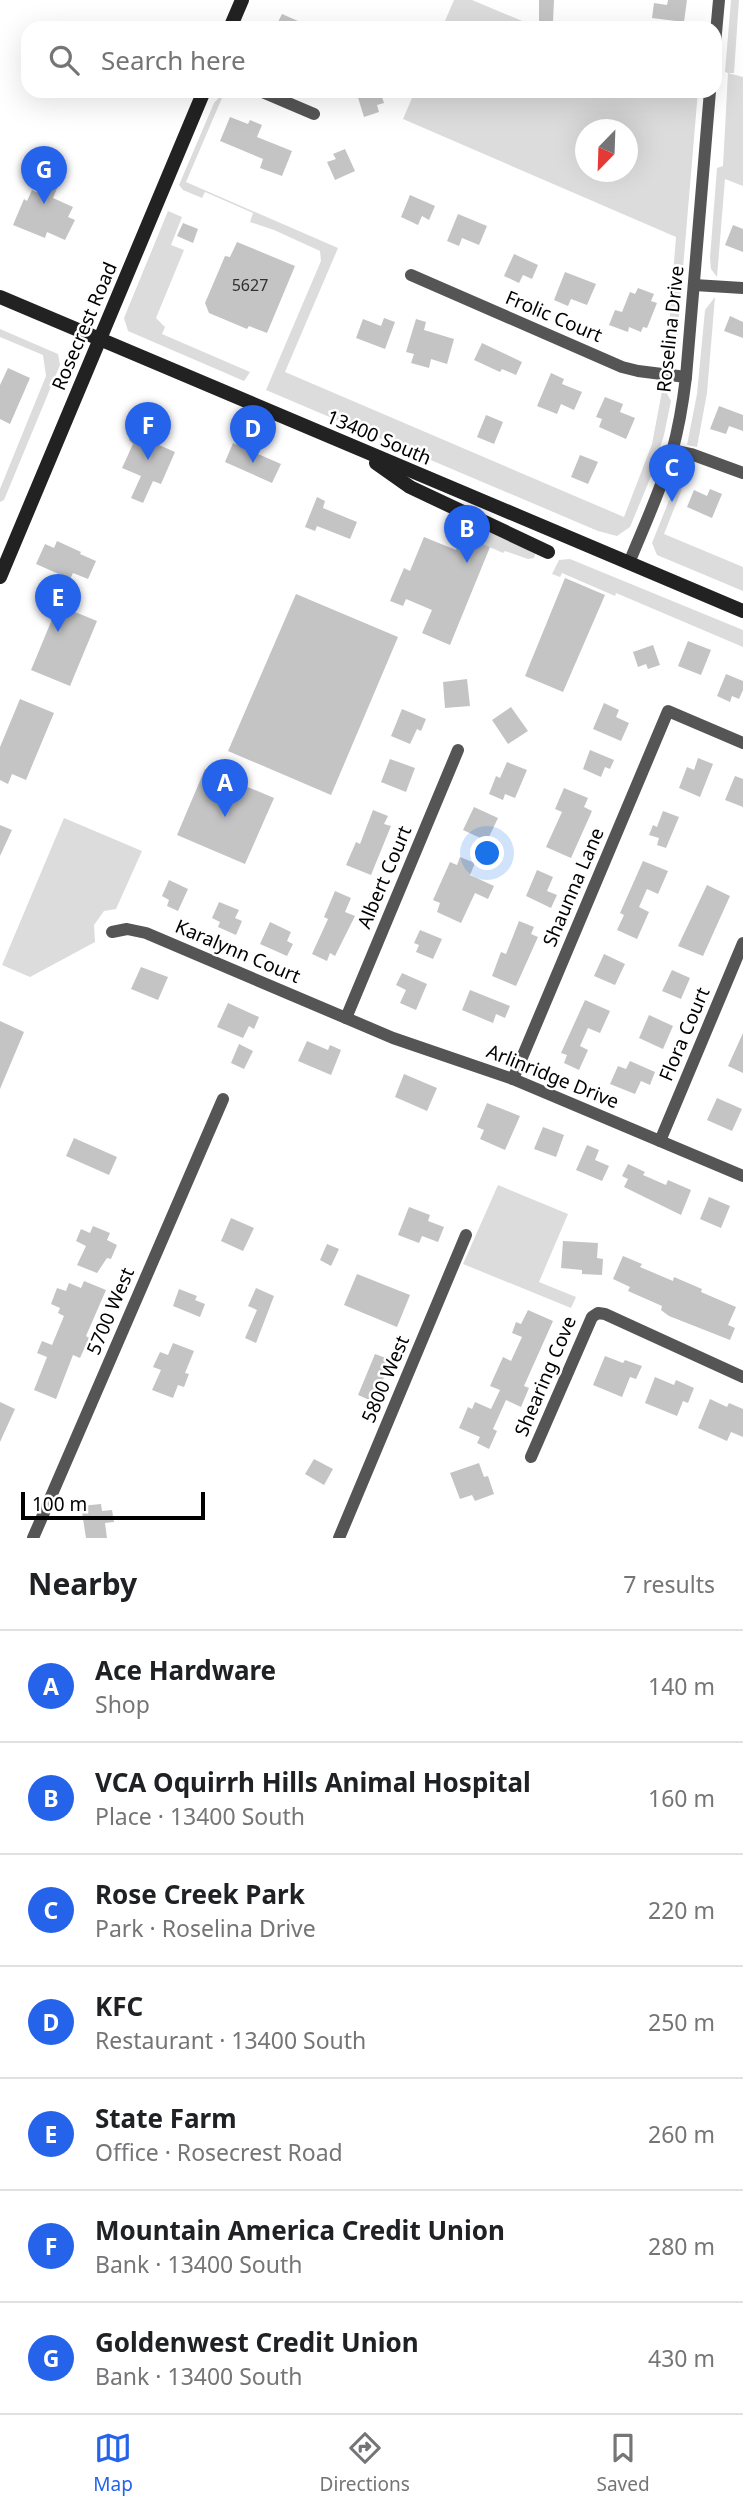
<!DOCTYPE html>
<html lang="en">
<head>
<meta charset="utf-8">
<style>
  body { margin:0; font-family:"Noto Sans",sans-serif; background:#f6f6f6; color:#202124 }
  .compass { position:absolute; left:575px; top:119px; width:63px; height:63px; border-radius:50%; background:#fff; box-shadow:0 7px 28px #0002; rotate:203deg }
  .scale { position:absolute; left:21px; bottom:18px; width:184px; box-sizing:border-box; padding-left:7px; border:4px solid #000; border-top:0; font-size:19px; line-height:24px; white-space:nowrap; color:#000; -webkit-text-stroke:5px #fff; paint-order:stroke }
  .you { position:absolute; left:488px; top:854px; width:24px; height:24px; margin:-18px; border:5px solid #fff; border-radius:50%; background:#1a73e8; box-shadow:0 0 0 10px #1a73e833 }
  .badge { display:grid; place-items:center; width:46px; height:46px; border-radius:50%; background:#2563eb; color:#fff; font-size:23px; font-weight:700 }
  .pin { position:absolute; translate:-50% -58px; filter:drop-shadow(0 2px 4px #0008) }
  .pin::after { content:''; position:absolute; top:37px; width:24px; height:21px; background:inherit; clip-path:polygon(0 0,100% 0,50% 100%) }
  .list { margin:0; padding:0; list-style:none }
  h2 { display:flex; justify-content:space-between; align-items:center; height:91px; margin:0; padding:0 28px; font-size:30px }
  h2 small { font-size:23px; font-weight:400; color:#757577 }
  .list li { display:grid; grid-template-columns:46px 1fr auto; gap:21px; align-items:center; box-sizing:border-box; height:112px; padding:0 28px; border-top:2px solid #e0e0e0 }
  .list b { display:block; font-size:26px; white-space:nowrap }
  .list p { margin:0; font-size:23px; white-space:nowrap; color:#757577 }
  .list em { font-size:23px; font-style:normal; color:#757577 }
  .icon { flex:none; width:38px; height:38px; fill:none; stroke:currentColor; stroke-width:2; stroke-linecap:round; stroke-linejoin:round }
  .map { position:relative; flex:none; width:743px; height:1538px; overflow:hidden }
  .search { position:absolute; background:#fff; box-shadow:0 7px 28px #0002; left:21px; right:21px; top:21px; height:77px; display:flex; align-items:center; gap:18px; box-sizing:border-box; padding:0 24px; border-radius:21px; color:#757577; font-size:26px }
  .sheet { height:875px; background:#fff }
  nav { display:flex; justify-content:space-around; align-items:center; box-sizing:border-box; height:98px; border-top:2px solid #e0e0e0; background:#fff; font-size:19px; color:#757577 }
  nav a { display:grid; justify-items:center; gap:4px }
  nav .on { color:#2563eb }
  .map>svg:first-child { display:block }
</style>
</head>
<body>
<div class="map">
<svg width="743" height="1538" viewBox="0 0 743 1538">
  <rect width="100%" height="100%" fill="#fff"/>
  <g fill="#dcdcdc" fill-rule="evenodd">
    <path d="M454,0H472L539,28H442Z"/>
    <path d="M731,0H739L734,73H728L743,77V186L725,179L717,277L711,269L710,258L717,168L723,166L728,73L725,72Z"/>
    <path d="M225,91L186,182L338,248L285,372L624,517L652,444L663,386L671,401L664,435L652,474L630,527L617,536L598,531L266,390L321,261L320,251L274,230L250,222L253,213L205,192L202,198L183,190L179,185L214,103Z"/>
    <path d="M415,91H698L676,351L673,359L666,363L676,237L403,119ZM586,130H628V172H586Z"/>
    <path d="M168,211L182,217L171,245L184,250L156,318L165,327L162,334L250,372L244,381L128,331L124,318Z"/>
    <path d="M715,297L707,393L697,447L687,445L697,394L705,310Z"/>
    <path d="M0,329L58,354L60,365L4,500L0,502V489L46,376L43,355L0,337Z"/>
    <path d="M682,468L689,471L664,534L743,567V591L657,555L652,543Z"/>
    <path d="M461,517L536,551L534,558L528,559L505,551L503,553L456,532Z"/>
    <path d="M570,559L743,630V647L616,593L615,596L562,573L560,577L552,574L559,560Z"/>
    <path d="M64,818L142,851L116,909L104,911L94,925L95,942L30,977L2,965Z"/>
    <path d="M498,1185L568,1214L539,1282L576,1297L571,1308L463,1264Z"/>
  </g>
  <g fill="#c4c4c4">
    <path d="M539,0H554L553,21H539Z"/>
    <path d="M668,0H687L684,22L652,18L654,3L667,5Z"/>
    <path d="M282,14L314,28H275Z"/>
    <path d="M356,91H380L384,103L377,105L379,112L364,117Z"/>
    <path d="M230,117L248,124L250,120L262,125L257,137L292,151L282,176L260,168L263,159L220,141Z"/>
    <path d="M345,149L355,171L335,180L327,162L336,159L333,154Z"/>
    <path d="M52,166L64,171L53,198L73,207L68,217L75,220L65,240L47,232L45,238L13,225L24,199L27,201L32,190L40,194Z"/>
    <path d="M410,195L435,206L429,220L422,216L418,225L401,217Z"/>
    <path d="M458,214L487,226L479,245L462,238L459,246L447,241Z"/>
    <path d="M183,223L198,229L193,243L177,236Z"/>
    <path d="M733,225L743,229V252L725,245Z"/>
    <path d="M237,242L295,266L267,333L249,326L247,329L209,313L205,303L225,256L230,257Z"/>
    <path d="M514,254L538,265L532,279L523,275L519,283L504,276Z"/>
    <path d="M565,272L596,284L587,305L571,299L568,306L554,300Z"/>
    <path d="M638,288L654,294L651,301L657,303L647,328L643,327L641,332L629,327L628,332L609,325L615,310L622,312L630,292L635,294Z"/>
    <path d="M730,316L743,322V338L724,331Z"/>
    <path d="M384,318L395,322L385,349L356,338L363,319L381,326Z"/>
    <path d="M416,319L426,322L424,330L454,339L447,364L431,359L429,368L411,363L414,354L406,352Z"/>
    <path d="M482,343L522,362L516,375L502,369L500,372L474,360Z"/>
    <path d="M8,368L30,378L10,424L0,419V385Z"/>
    <path d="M551,373L564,379L562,384L582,392L574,410L561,404L557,414L537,406Z"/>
    <path d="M605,397L623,404L620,412L635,418L626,439L599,427L602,419L596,417Z"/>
    <path d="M719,406L743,415V431L729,426L726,434L710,429Z"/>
    <path d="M486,415L503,422L494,444L477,437Z"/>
    <path d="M136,431L141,434L143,438L175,452L161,484L153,481L143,503L131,498L141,476L122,468L133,444L129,440L131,433Z"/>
    <path d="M233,443L281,464L272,483L225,462Z"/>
    <path d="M580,455L598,462L588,484L571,477Z"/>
    <path d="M710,489L722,494L712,518L687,507L694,490L707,496Z"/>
    <path d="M317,497L325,501L323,508L357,522L350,539L317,526L315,531L305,527Z"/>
    <path d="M462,535L490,547L450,645L422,633L432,610L406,599L403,606L390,601L404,568L410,571L424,537L456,550Z"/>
    <path d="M57,541L81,552L80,554L96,561L88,579L73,573L70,579L36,564L45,544L54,548Z"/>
    <path d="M565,578L605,595L563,692L525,676Z"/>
    <path d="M296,594L398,637L331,795L228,751Z"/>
    <path d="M58,605L97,621L70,686L31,670Z"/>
    <path d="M688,641L711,650L701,675L678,666Z"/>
    <path d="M653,645L660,665L648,669L646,664L638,667L633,652Z"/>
    <path d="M726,674L743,681V690L739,699L732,696L730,702L717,696Z"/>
    <path d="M467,679L470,706L445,708L443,682Z"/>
    <path d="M20,699L54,713L26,780L12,774L8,784L0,780V747Z"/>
    <path d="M604,703L619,710L616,717L629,723L621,741L593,729Z"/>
    <path d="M511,707L528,731L508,744L492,720Z"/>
    <path d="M402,709L426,719L421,731L417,729L410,744L391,736Z"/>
    <path d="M590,750L614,760L610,769L605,767L601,777L583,769Z"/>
    <path d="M698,758L713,764L700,797L679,788L687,767L694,770Z"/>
    <path d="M390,759L415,768L406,792L381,782Z"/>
    <path d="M507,762L527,770L515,798L505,794L503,800L489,794L496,776L500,778Z"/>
    <path d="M205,769L274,798L245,864L177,835Z"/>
    <path d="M735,776L743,779V807L725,800Z"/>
    <path d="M564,788L588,798L584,807L592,811L571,858L546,847L562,812L555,809Z"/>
    <path d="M474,807L498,818L487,841L463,830Z"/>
    <path d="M373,810L388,816L384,824L391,826L371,875L346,865L356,842L360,844Z"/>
    <path d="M663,811L679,817L666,848L657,845L659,838L649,835L653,825L657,827Z"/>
    <path d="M0,825L12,830L0,856Z"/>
    <path d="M460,857L475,863L470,875L494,886L488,899L475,893L461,923L437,912L440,903L433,900L450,862L457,865Z"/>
    <path d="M643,861L668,871L658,894L647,889L639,907L649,912L637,939L617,930L624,915L620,913Z"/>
    <path d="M537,870L553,877L547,891L557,895L551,908L526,896Z"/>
    <path d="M169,880L188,889L178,911L167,906L169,900L162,896Z"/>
    <path d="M707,885L730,896L703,956L678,946Z"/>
    <path d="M335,891L351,898L345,912L355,916L335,956L330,953L327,961L312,954L328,919L324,917Z"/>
    <path d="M219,902L239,910L235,918L242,921L236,935L218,927L220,922L212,918Z"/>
    <path d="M519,921L534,927L531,934L538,937L516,986L492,976L501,952L506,954Z"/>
    <path d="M270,922L291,932L287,941L293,944L287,956L260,944Z"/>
    <path d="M420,930L442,939L433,959L416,952L419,945L414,943Z"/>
    <path d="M604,954L625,964L615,985L594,976Z"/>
    <path d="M141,967L168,977L158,1000L131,989Z"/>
    <path d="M672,970L690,978L681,999L662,991Z"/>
    <path d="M402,973L427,984L416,1010L400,1003L406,990L396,985Z"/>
    <path d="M470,990L510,1006L505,1018L496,1014L493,1023L462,1010Z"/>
    <path d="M585,1000L610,1011L600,1033L588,1028L580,1046L588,1050L579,1070L564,1063L567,1055L561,1053Z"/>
    <path d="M228,1003L259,1017L254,1029L249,1026L243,1038L217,1027Z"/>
    <path d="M649,1015L673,1026L663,1049L639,1038Z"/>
    <path d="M0,1021L24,1032L0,1089Z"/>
    <path d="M743,1033V1073L728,1066Z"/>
    <path d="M307,1041L328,1050L330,1045L341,1050L331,1075L298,1061Z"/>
    <path d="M239,1044L253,1051L244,1069L231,1063Z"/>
    <path d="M630,1061L655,1072L650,1085L641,1081L635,1094L610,1084L618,1066L626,1069Z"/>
    <path d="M404,1074L437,1088L427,1111L395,1097Z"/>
    <path d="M717,1098L742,1109L732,1131L707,1120Z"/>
    <path d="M487,1103L520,1116L505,1150L480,1139L484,1130L477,1127Z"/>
    <path d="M543,1127L564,1135L556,1157L534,1149Z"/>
    <path d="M74,1138L117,1157L109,1175L66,1156Z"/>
    <path d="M587,1145L599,1150L595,1160L609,1166L602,1181L576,1170Z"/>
    <path d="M628,1164L645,1172L643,1175L666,1185L668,1180L691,1190L681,1215L624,1187L628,1179L622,1176Z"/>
    <path d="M709,1197L730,1206L721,1228L700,1219Z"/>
    <path d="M409,1207L430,1215L428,1221L444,1227L438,1242L422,1236L419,1243L398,1235Z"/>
    <path d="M231,1218L254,1228L243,1251L221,1241Z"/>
    <path d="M93,1226L110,1233L107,1240L117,1245L111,1259L107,1258L97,1273L77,1265L86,1246L76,1241L81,1229L90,1233Z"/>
    <path d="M563,1241L598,1243L597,1258L603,1259L602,1275L582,1274V1270L561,1268Z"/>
    <path d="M327,1244L339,1249L331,1266L320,1260Z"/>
    <path d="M623,1256L642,1264L640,1267L673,1281L674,1277L702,1289L701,1292L736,1307L728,1325L735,1328L730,1340L669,1316L661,1310L662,1306L628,1291L630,1287L613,1279Z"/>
    <path d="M357,1274L410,1295L397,1327L344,1305Z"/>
    <path d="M84,1281L106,1290L86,1336L89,1338L80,1358L73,1355L56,1399L34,1390L47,1357L37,1353L42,1341L52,1345L64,1316L58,1313L60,1308L51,1304L57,1288L66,1291L69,1283L81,1288Z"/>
    <path d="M256,1288L274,1296L256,1343L245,1338L257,1310L248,1306Z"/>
    <path d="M179,1289L197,1296L195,1300L205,1304L200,1317L173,1306Z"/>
    <path d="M528,1310L553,1321L524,1386L529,1388L521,1407L506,1400L493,1429L497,1431L489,1449L477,1443L480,1437L459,1428L468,1407L472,1409L475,1402L491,1409L500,1390L490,1386L503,1357L511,1361L522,1337L512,1333L516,1322L521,1324Z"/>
    <path d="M173,1343L194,1351L185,1373L189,1374L184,1387L178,1385L173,1398L152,1390L161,1370L153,1367L160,1352L168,1355Z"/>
    <path d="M375,1354L391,1360L374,1402L358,1395Z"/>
    <path d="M605,1356L623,1363L625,1360L642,1366L636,1379L630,1377L622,1397L593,1385Z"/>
    <path d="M655,1377L674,1385L676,1380L694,1388L688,1403L683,1401L677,1416L645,1403Z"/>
    <path d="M710,1399L727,1407L729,1403L743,1409V1437L731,1432L727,1441L698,1428Z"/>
    <path d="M0,1402L15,1409L0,1442Z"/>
    <path d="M314,1459L333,1469L324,1485L305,1474Z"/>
    <path d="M479,1463L484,1477L488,1476L494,1494L475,1501L472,1495L460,1499L450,1473Z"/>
    <path d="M101,1504L102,1511L112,1510L114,1522L105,1523L107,1538H86L81,1506Z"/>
  </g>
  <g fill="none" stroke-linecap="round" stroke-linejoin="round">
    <g stroke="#555" stroke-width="12">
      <path d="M715,44L719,0"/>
      <path d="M260,91L314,114"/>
      <path d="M411,275L622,367L638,371L686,377"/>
      <path d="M694,285L743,288"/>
      <path d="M673,450L691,454L743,473"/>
      <path d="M629,563C644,526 661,490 672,452C679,427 683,402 686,377L710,91"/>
      <path d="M112,932L127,929L146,933L393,1038L513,1079L743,1176"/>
      <path d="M346,1018L458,750"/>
      <path d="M513,1079L668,711L743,743"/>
      <path d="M660,1141L743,943"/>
      <path d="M531,1457L592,1317L598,1313L605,1314L743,1377"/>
      <path d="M33,1538L223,1099"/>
      <path d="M339,1538L466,1235"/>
    </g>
    <g stroke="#222" stroke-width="14">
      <path d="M230,28L242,0"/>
      <path d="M0,297L743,611"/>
      <path d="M376,463L410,487L548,552"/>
      <path d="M0,577L204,91"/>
    </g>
  </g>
  <g text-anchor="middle" stroke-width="5" stroke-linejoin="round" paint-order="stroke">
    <g font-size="16" fill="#313131">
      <text x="250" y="291">5627</text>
    </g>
    <g font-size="19" fill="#000" stroke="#fff">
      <text transform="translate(554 316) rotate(23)" y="7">Frolic Court</text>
      <text transform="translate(84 326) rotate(-67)" y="7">Rosecrest Road</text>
      <text transform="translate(670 329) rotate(-84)" y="7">Roselina Drive</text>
      <text transform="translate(379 437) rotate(23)" y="7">13400 South</text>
      <text transform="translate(384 877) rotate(-67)" y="7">Albert Court</text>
      <text transform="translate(573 887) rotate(-67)" y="7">Shaunna Lane</text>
      <text transform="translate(238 951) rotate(23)" y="7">Karalynn Court</text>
      <text transform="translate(684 1034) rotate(-67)" y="7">Flora Court</text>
      <text transform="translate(553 1076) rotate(22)" y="7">Arlinridge Drive</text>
      <text transform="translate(110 1311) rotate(-67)" y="7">5700 West</text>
      <text transform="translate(545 1376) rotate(-67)" y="7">Shearing Cove</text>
      <text transform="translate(385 1379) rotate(-67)" y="7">5800 West</text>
    </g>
  </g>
</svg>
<svg class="compass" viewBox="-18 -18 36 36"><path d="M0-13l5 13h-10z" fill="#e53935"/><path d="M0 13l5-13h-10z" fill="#757577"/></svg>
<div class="scale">100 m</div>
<div class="you"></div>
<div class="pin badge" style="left:225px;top:817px">A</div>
<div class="pin badge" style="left:467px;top:563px">B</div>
<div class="pin badge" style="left:672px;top:502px">C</div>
<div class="pin badge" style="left:253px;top:463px">D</div>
<div class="pin badge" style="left:58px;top:632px">E</div>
<div class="pin badge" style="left:148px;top:460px">F</div>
<div class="pin badge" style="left:44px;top:204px">G</div>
<div class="search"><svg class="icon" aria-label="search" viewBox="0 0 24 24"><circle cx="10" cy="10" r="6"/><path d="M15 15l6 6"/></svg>Search here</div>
</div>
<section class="sheet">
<h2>Nearby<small>7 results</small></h2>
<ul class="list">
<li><span class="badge">A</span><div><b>Ace Hardware</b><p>Shop</p></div><em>140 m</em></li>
<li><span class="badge">B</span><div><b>VCA Oquirrh Hills Animal Hospital</b><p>Place · 13400 South</p></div><em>160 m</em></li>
<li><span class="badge">C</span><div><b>Rose Creek Park</b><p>Park · Roselina Drive</p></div><em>220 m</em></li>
<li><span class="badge">D</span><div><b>KFC</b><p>Restaurant · 13400 South</p></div><em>250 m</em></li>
<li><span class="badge">E</span><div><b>State Farm</b><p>Office · Rosecrest Road</p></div><em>260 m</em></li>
<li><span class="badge">F</span><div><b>Mountain America Credit Union</b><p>Bank · 13400 South</p></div><em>280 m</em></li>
<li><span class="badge">G</span><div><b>Goldenwest Credit Union</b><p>Bank · 13400 South</p></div><em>430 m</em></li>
</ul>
</section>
<nav>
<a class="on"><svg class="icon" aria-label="map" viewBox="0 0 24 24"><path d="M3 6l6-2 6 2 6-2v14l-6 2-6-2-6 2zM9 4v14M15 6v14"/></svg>Map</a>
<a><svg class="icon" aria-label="directions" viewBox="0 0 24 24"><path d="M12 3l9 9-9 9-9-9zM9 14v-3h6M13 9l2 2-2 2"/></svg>Directions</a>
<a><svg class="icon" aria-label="saved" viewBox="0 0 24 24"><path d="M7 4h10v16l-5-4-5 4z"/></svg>Saved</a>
</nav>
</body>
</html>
